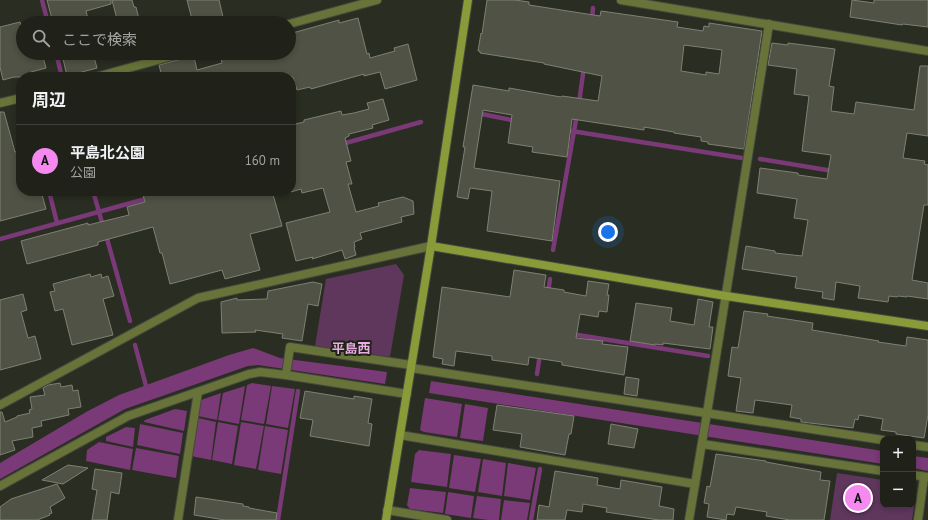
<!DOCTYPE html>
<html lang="ja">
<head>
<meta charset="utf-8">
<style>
  body { margin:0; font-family:"PT Sans","Noto Sans JP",sans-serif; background:#2d2f26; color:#f1f3f6 }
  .controls { position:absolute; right:12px; bottom:12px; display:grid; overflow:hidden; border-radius:8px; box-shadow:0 2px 6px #0003 }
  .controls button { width:36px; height:36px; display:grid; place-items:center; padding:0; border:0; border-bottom:1px solid #3d3f38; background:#202219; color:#f1f3f6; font:20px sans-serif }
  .you { position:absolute; left:608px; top:232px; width:14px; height:14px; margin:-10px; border:3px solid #fff; border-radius:50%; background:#1a73e8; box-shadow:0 0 0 6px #1a73e833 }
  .badge { display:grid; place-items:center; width:26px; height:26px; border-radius:50%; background:#f589ef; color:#111; font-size:13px; font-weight:700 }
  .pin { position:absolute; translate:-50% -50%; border:2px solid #fff; box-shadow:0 1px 4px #0006 }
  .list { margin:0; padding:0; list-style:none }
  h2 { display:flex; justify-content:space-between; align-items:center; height:52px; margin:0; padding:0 16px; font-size:17px }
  h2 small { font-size:13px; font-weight:400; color:#a2a4a2 }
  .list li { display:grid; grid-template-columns:26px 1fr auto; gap:12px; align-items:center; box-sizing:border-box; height:72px; padding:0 16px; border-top:1px solid #3d3f38 }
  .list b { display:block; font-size:15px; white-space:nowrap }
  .list p { margin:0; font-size:13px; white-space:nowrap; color:#a2a4a2 }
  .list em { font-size:13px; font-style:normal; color:#a2a4a2 }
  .icon { flex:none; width:22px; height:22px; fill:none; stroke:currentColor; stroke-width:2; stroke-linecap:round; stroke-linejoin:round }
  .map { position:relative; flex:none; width:928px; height:520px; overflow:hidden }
  .search { position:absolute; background:#202219; box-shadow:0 2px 6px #0003; left:16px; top:16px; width:280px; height:44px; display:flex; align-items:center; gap:10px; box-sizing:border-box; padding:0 14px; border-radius:22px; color:#a2a4a2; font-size:15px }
  .panel { position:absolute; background:#202219; box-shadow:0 2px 6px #0003; left:16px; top:72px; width:280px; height:124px; border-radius:16px }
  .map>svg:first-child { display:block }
</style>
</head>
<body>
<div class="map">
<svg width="928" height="520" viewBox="0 0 928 520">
  <rect width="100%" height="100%" fill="#2a2d21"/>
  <g fill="#5f375d">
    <path d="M396,264L404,275L390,357L315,346L326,279Z"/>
    <path d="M837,473L883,480V505H913V488L916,492L912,520H830Z"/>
  </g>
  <g fill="#7a3977">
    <path d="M253,348L280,358L387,372L385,384L258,365L248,366L125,409L0,479V463L86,412L119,395L229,355Z"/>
    <path d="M431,381L883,451V464L429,393Z"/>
    <path d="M252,383L271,386L264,424L241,420L247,385Z"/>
    <path d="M245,386L239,424L218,420L223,393Z"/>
    <path d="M272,386L295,389L288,428L266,424Z"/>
    <path d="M221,393L217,420L198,416L201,400Z"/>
    <path d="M425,398L462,404L457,437L424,432L420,430Z"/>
    <path d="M465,404L488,408L483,441L460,438Z"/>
    <path d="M175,409L187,411L184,431L144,422L145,420Z"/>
    <path d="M198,418L216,422L211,460L191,456Z"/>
    <path d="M218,422L238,426L232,464L212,460Z"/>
    <path d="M241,422L264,426L256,469L234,465Z"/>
    <path d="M140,424L183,433L180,454L137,445Z"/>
    <path d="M265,426L288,430L281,474L258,470Z"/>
    <path d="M126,427L135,428L133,447L106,441V437Z"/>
    <path d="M99,442L133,449L130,470L86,461L87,450Z"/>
    <path d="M136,448L179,456L176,478L132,470Z"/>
    <path d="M419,450L451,454L447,487L411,482L415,454Z"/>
    <path d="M454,455L481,459L475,492L449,488Z"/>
    <path d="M913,456L928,458V471L913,468Z"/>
    <path d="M483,459L506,463L502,496L478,492Z"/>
    <path d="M508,463L536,468L530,500L504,496Z"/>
    <path d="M410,488L446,492L443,513L410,509L407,505Z"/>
    <path d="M448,492L474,496L471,518L445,514Z"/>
    <path d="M477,496L501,499L499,520H488L473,518Z"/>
    <path d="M504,500L530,503L527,520H501Z"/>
  </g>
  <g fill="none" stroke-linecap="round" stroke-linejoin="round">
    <g stroke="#7a3977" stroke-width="4.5">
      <path d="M42,0L48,23"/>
      <path d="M592,20L593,8"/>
      <path d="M56,53L61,73"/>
      <path d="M579,103L584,67"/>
      <path d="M477,113L516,121"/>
      <path d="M565,130L742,158"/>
      <path d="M342,144L421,122"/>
      <path d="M760,159L833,171"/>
      <path d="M49,191L57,223"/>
      <path d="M93,191L103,226"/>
      <path d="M106,235L130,321"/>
      <path d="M0,239L149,198"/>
      <path d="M553,250L577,114"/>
      <path d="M548,293L550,279"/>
      <path d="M572,334L708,356"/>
      <path d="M135,345L146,386"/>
      <path d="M537,374L540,354"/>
      <path d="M278,520L298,391"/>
      <path d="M531,520L540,469"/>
    </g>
  </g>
  <g fill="#4f5244" stroke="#7d8173" fill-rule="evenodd">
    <path d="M47,0H111V4L86,11L89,23H53Z"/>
    <path d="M112,0H132L134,7H136L140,23H118Z"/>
    <path d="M187,0H219L223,17L201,23H193Z"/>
    <path d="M487,0H515L529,2V5L600,16L601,11L678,22L677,27L703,31L704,26L709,27V23L762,31L744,149L708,144V142L701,141V137L674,133V132L644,127V130L572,119L567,157L532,152L533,147L508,143L512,115L483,110L474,168L560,181L552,241L487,231L492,191L470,188L468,199L457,197L465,147H463L473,85L509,91V88L561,97L562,96L598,101L602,76L544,64V63L480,53V51H478L481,33L482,34ZM684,45L722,50L719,74L706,72V75L681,71Z"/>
    <path d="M852,0L874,3V0H928V27L903,24L902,25L850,17Z"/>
    <path d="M358,18L367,54L369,53L370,58L395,51L394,48L408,44L417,80L385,89L380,72L364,76V74L311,89L310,87L297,90L293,77H162L159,65L185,58L187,57L188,53H193L197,70L222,63L220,53H289V34L339,20V23Z"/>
    <path d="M20,22L23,32V53H42L46,68L31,72L32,77H14L3,80L0,67V27Z"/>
    <path d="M772,43L788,45V43L835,49L829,86L834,87L831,111L854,114L856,102L914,110L920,66H928V136L907,133L903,158L925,161L924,164L928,165V205H924L912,280L928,283V299L907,296V297L898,296L897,297L889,296L888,302L858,298L860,286L836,282L834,300L822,298L823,292L795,288L797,277L742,269L746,246L775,251V253L802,256L808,220L794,218L797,199L757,193L760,168L798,173V175L827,179L831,155L802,151L809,96L794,94L797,69L768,65Z"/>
    <path d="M77,53H93L97,68L67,76L63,59L77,55Z"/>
    <path d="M383,99L389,120L372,125L373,128L349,134V136L345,138L351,161L346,162L352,184H348L356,212L379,206L378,203L403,197L413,201L414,214L401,217L402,222L360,233L362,239L354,242L355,247H354L356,255L345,259L342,250L312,259L313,257L296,261L286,223L330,212L323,188L302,193L301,189L291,192V125L304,122V120L341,111L342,115L354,113L369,109L367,103Z"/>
    <path d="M0,112H4L15,152L21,150V191H41L46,209L0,221Z"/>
    <path d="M142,191H272L282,226L250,234L260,270L225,279L222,270L170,284L162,253H160L153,227L98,242V245L27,264L21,241L88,223V225L129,215L127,207L145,202Z"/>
    <path d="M514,270L546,275L544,287L564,290V292L586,296L588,281L609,284L607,295H609L607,312L599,311L598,317L580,314L576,338L603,341L602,344L628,347L624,375L562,365V362L529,357L528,365L492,360V356L456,351L454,366L442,364L443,359L433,357L442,287L510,297Z"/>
    <path d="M90,274L91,277L101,274L102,278L108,276L114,296L103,299L113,335L72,345L63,309L55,311L50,292L55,291L53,284Z"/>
    <path d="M313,282L322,284L318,306L308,304L302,341L282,338L283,334L255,330L256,332L222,333L221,302L237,298V300L267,299L268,291Z"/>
    <path d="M23,294L27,310L21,312L28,338L35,336L41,359L0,370V300Z"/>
    <path d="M698,299L713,302L709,327H713L710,349L663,343V345L655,344V345L630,341L636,303L672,308L670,321L694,325Z"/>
    <path d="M744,311L768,314L767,316L813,323L812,330L879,341L878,342L906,346L907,337L928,340V415L924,438L896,434V432L881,430L883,419L859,415L858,420L855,419L853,428L801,422V419L790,417L792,405L755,400L753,413L736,411L741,378L728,376L732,347L738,348Z"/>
    <path d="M626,377L639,379L637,396L624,394Z"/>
    <path d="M60,383L61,387L72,385L73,391L78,390L81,407L68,409L69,415L41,421L42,426L32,428L33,437L12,441L15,450L0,455V412H2L5,422L17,417V416L30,413L29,410L32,409L30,397L45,395L43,388L48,385Z"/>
    <path d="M305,391L354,399V396L372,399L368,423L372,424L369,446L310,436L313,420L300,418Z"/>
    <path d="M497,405L574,416L571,434H569L565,455L520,447L522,434L493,430Z"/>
    <path d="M611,424L638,429L634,448L608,444Z"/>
    <path d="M716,454L766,461V462L821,472L820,480L830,481L824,520H790L766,516L767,512L736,507L734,515L727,514L726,520L707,517L709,504L704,503L707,486L710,487Z"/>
    <path d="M68,465L88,468L63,484L42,480Z"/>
    <path d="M95,469L122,473L119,494L111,492L107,520H92L97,490L92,489Z"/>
    <path d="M555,471L598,478L597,485L620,489L621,480L662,487L659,506L674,509L673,520H659L606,512L607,508L583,504L582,512L567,510L565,520H537L539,505L549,507Z"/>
    <path d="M57,484L65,498L50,507L52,513L49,514L50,515L37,520H0V507L11,499Z"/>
    <path d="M196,497L243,504V506L249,507V508L277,513L276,520H225L194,515Z"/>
  </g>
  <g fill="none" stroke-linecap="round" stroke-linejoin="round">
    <g stroke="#45483d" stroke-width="10">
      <g id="street">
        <path d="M621,0L928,51"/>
        <path d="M289,24L377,0"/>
        <path d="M96,77L183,53"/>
        <path d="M0,103L21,98"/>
        <path d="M411,368L883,440"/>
        <path d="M286,375L290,347L411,365"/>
        <path d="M0,405L198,298L431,246"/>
        <path d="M400,435L695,484"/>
        <path d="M702,444L883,471"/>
        <path d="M913,445L928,447"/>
        <path d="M913,475L928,477"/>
        <path d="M0,486L128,416L249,374L260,372L286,375L407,394"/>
        <path d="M387,510L447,520"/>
        <path d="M178,520L198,392"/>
        <path d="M689,520L707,413L769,24"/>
        <path d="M918,520L924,477"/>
      </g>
    </g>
    <g stroke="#45483d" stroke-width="10">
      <g id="secondary">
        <path d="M431,246L726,296L928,326"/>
        <path d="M386,520L431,246L468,0"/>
      </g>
    </g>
    <use href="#street" stroke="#677339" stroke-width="8"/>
    <use href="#secondary" stroke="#899a38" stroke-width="8"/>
  </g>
  <g text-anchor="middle" stroke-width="4" stroke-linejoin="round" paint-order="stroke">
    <g font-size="13" font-weight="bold" fill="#e9ade4" stroke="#202317">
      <text x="351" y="353">平島西</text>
    </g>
  </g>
</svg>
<div class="controls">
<button>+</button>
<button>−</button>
</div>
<div class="you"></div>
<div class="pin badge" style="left:858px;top:498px">A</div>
<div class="search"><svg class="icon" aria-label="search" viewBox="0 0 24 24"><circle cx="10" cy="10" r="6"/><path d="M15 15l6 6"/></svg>ここで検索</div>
<section class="panel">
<h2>周辺<small></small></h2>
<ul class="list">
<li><span class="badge">A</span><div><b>平島北公園</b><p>公園</p></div><em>160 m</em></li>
</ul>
</section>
</div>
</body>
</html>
